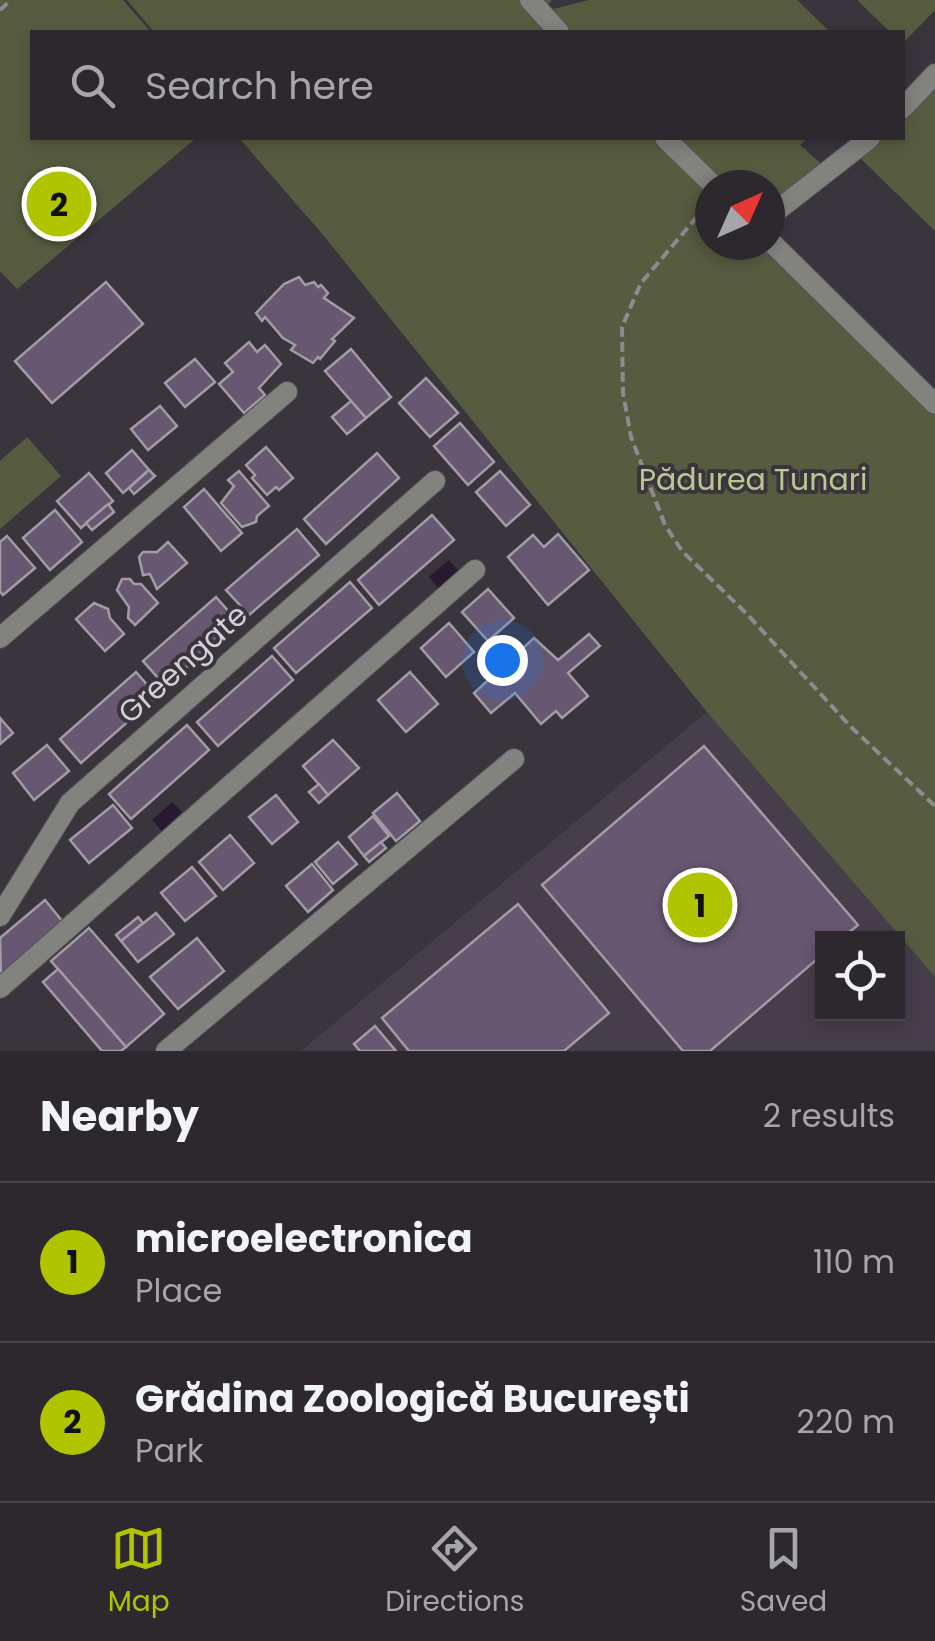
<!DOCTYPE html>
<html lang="en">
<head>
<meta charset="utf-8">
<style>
  body { margin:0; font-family:Poppins,sans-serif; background:#38343a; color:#f1f3f6 }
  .controls { position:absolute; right:30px; bottom:30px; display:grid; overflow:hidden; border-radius:0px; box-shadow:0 5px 15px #0003 }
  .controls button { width:90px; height:90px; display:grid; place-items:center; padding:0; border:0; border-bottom:2px solid #48444a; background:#2c282e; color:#f1f3f6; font:50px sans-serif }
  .compass { position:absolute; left:695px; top:170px; width:90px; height:90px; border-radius:50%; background:#2c282e; box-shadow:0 5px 15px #0003; rotate:45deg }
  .you { position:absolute; left:502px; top:660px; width:35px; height:35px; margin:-25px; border:8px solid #fff; border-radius:50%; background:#1a73e8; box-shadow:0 0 0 15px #1a73e833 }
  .badge { display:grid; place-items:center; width:65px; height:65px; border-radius:50%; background:#b0c500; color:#111; font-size:32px; font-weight:700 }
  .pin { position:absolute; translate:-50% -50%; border:5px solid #fff; box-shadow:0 2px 10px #0006 }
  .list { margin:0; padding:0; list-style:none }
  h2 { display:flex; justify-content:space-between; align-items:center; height:130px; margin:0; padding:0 40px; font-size:42px }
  h2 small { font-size:32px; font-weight:400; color:#a6a6aa }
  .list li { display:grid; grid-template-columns:65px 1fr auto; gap:30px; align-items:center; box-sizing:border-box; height:160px; padding:0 40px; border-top:2px solid #48444a }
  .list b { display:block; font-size:38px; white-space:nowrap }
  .list p { margin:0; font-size:32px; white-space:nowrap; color:#a6a6aa }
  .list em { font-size:32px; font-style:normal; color:#a6a6aa }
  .icon { flex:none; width:55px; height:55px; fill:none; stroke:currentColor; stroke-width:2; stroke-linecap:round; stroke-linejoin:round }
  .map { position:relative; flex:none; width:935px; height:1051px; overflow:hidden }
  .search { position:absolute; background:#2c282e; box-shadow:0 5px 15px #0003; left:30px; right:30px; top:30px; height:110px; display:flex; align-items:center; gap:25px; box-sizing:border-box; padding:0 35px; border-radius:0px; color:#a6a6aa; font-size:38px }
  .sheet { height:450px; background:#2c282e }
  nav { display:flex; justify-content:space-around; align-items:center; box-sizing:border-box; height:140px; border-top:2px solid #48444a; background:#2c282e; font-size:28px; color:#a6a6aa }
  nav a { display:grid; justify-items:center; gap:5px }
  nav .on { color:#b0c500 }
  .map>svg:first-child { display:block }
</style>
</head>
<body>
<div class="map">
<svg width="935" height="1051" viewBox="0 0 935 1051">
  <rect width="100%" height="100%" fill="#3a353d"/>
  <path fill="#473e4b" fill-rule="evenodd" d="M707,712L935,977V1051H301ZM822,938H898V1014H822Z"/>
  <g fill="#575c41">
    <path d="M0,0H123L151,32H32V138H196L17,289L0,271Z"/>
    <path d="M127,0H552L542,12L589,0H797L830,32H154Z"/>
    <path d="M857,0H935V10L903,43L902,32H890Z"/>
    <path d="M935,74V231L853,151L870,138H902L903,109Z"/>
    <path d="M239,138H807L800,145L828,170L770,216V185H710V245H770L935,404V977L707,712L324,236Z"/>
    <path d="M27,437L61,476L0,529V461Z"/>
  </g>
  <g fill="#27192f">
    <path d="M449,560L459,571L439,589L429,577Z"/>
    <path d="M172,802L182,812L162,831L152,820Z"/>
  </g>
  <g fill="#685771" stroke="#a29ca5" stroke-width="2.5">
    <path d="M299,277L305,285L314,282L318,287L321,285L328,293L324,298L354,318L332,339L335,341L320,359L318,357L313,363L291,350L295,345L283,338L265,317L262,321L256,313L284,284Z"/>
    <path d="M106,282L143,324L52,403L15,361Z"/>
    <path d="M249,342L257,352L265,345L281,364L259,388L265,395L244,413L219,384L233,372L225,363Z"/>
    <path d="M351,349L391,397L366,418L325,371Z"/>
    <path d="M195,359L215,382L185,407L165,383Z"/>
    <path d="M426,378L458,413L430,437L399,403Z"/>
    <path d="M351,401L366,418L347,434L332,417Z"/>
    <path d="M160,406L177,426L148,450L131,429Z"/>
    <path d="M460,423L494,462L468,485L434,446Z"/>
    <path d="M266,447L293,478L279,490L276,487L267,495L252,478L255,475L246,465Z"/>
    <path d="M132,450L149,470L123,493L106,473Z"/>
    <path d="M377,453L399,478L326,544L304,519Z"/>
    <path d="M149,470L155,476L134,494L129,488Z"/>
    <path d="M239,471L269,506L257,516L256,522L242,527L221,503L234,486L228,480Z"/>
    <path d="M500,471L530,505L506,526L476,492Z"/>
    <path d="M89,473L113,501L81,528L57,501Z"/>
    <path d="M204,489L242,533L221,551L184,507Z"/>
    <path d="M108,504L114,512L92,530L86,523Z"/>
    <path d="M55,510L82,542L50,570L23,538Z"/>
    <path d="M432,515L454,540L379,605L358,580Z"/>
    <path d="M297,529L319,555L249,615L226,590Z"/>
    <path d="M558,534L589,570L548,605L508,557L533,535L544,547Z"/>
    <path d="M7,536L35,568L3,595L0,592V542Z"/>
    <path d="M168,542L187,563L157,589L150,574L143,575L139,557L143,552H157Z"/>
    <path d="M122,579H130L134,584H141L158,603L135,625L128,618L129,607L117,590Z"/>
    <path d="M350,582L372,608L296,673L274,648Z"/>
    <path d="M488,589L514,618L488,641L462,612Z"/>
    <path d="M216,597L238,622L165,686L143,661Z"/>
    <path d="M94,603L108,609L110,618L124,634L105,651L76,619Z"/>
    <path d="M449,623L474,652L446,677L421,648Z"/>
    <path d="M589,634L600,646L568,673L588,696L562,718L556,711L541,724L515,693L491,713L474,693L534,638L558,660Z"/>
    <path d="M272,656L293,680L218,746L197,722Z"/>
    <path d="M136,672L157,696L81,763L60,739Z"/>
    <path d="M410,672L438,704L406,732L378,700Z"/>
    <path d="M0,718L13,733L0,744Z"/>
    <path d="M187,725L209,750L131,819L109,794Z"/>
    <path d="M333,740L359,768L328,795L303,766Z"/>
    <path d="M47,745L69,771L34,800L13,773Z"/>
    <path d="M704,746L858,925L842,938H822V955L710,1051H683L542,885Z"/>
    <path d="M319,784L328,795L319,803L309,792Z"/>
    <path d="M397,793L420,821L396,841L373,813Z"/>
    <path d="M276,795L298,822L272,844L249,817Z"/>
    <path d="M113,805L132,828L89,863L70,840Z"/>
    <path d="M373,816L389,836L364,856L349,837Z"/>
    <path d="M230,835L254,863L223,890L199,862Z"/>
    <path d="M338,842L357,864L333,884L315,862Z"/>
    <path d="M381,842L386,848L369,862L364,856Z"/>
    <path d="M312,864L333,890L308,912L286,886Z"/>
    <path d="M192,867L216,896L185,921L161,893Z"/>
    <path d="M45,900L63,922L1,975L0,938Z"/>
    <path d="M518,904L609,1013L564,1051H409L382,1018Z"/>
    <path d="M156,913L174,934L138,962L121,941Z"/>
    <path d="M138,917L143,923L121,941L116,935Z"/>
    <path d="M89,928L164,1014L126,1047L51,961Z"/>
    <path d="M197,938L224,971L178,1009L150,977Z"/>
    <path d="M58,969L126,1047L121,1051H102L43,982Z"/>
    <path d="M375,1026L396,1051H360L354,1044Z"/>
  </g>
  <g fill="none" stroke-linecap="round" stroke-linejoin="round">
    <g stroke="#565158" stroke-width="22">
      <g id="minor">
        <path d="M530,0L559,32"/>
        <path d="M902,109L935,74"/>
        <path d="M665,138L713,185"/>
        <path d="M770,216L870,138"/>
        <path d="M770,241L935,404"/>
        <path d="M0,638L287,392"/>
        <path d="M0,916L70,803L435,481"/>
        <path d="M0,988L475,570"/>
        <path d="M166,1051L514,759"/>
      </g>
    </g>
    <g stroke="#8e8a90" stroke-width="4" stroke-dasharray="10 5" stroke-linecap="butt">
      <path d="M0,10L11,0"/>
      <path d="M707,205L641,283L622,327L623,393L631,437L665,525L682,551L746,613L851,727L935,806"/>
    </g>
    <use href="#minor" stroke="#82837f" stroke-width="20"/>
  </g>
  <g text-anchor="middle" stroke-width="8" stroke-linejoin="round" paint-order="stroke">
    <g font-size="30" fill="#bcc790" stroke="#3a353d">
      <text x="753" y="490">Pădurea Tunari</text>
    </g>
    <g font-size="30" fill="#d4d0d5" stroke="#3a353d">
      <text transform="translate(183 664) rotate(-42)" y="10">Greengate</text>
    </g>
  </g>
</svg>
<div class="controls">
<button><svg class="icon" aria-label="locate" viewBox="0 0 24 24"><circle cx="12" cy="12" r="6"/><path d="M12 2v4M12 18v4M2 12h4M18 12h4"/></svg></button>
</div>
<svg class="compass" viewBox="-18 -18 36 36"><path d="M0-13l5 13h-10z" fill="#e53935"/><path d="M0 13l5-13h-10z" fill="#a6a6aa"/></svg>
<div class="you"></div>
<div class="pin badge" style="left:700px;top:905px">1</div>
<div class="pin badge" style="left:59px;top:204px">2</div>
<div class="search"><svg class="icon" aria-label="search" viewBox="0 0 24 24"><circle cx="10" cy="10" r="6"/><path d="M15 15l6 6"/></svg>Search here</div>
</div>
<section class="sheet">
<h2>Nearby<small>2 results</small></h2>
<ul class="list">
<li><span class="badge">1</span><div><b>microelectronica</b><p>Place</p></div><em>110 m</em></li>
<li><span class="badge">2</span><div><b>Grădina Zoologică București</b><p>Park</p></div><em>220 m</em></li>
</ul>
</section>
<nav>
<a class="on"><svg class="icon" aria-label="map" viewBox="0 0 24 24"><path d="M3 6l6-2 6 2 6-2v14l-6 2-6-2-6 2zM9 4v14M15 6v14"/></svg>Map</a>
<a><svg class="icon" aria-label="directions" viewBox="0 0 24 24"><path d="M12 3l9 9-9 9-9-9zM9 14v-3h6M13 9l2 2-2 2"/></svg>Directions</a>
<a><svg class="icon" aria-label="saved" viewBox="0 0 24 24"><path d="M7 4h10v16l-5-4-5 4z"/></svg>Saved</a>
</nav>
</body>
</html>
